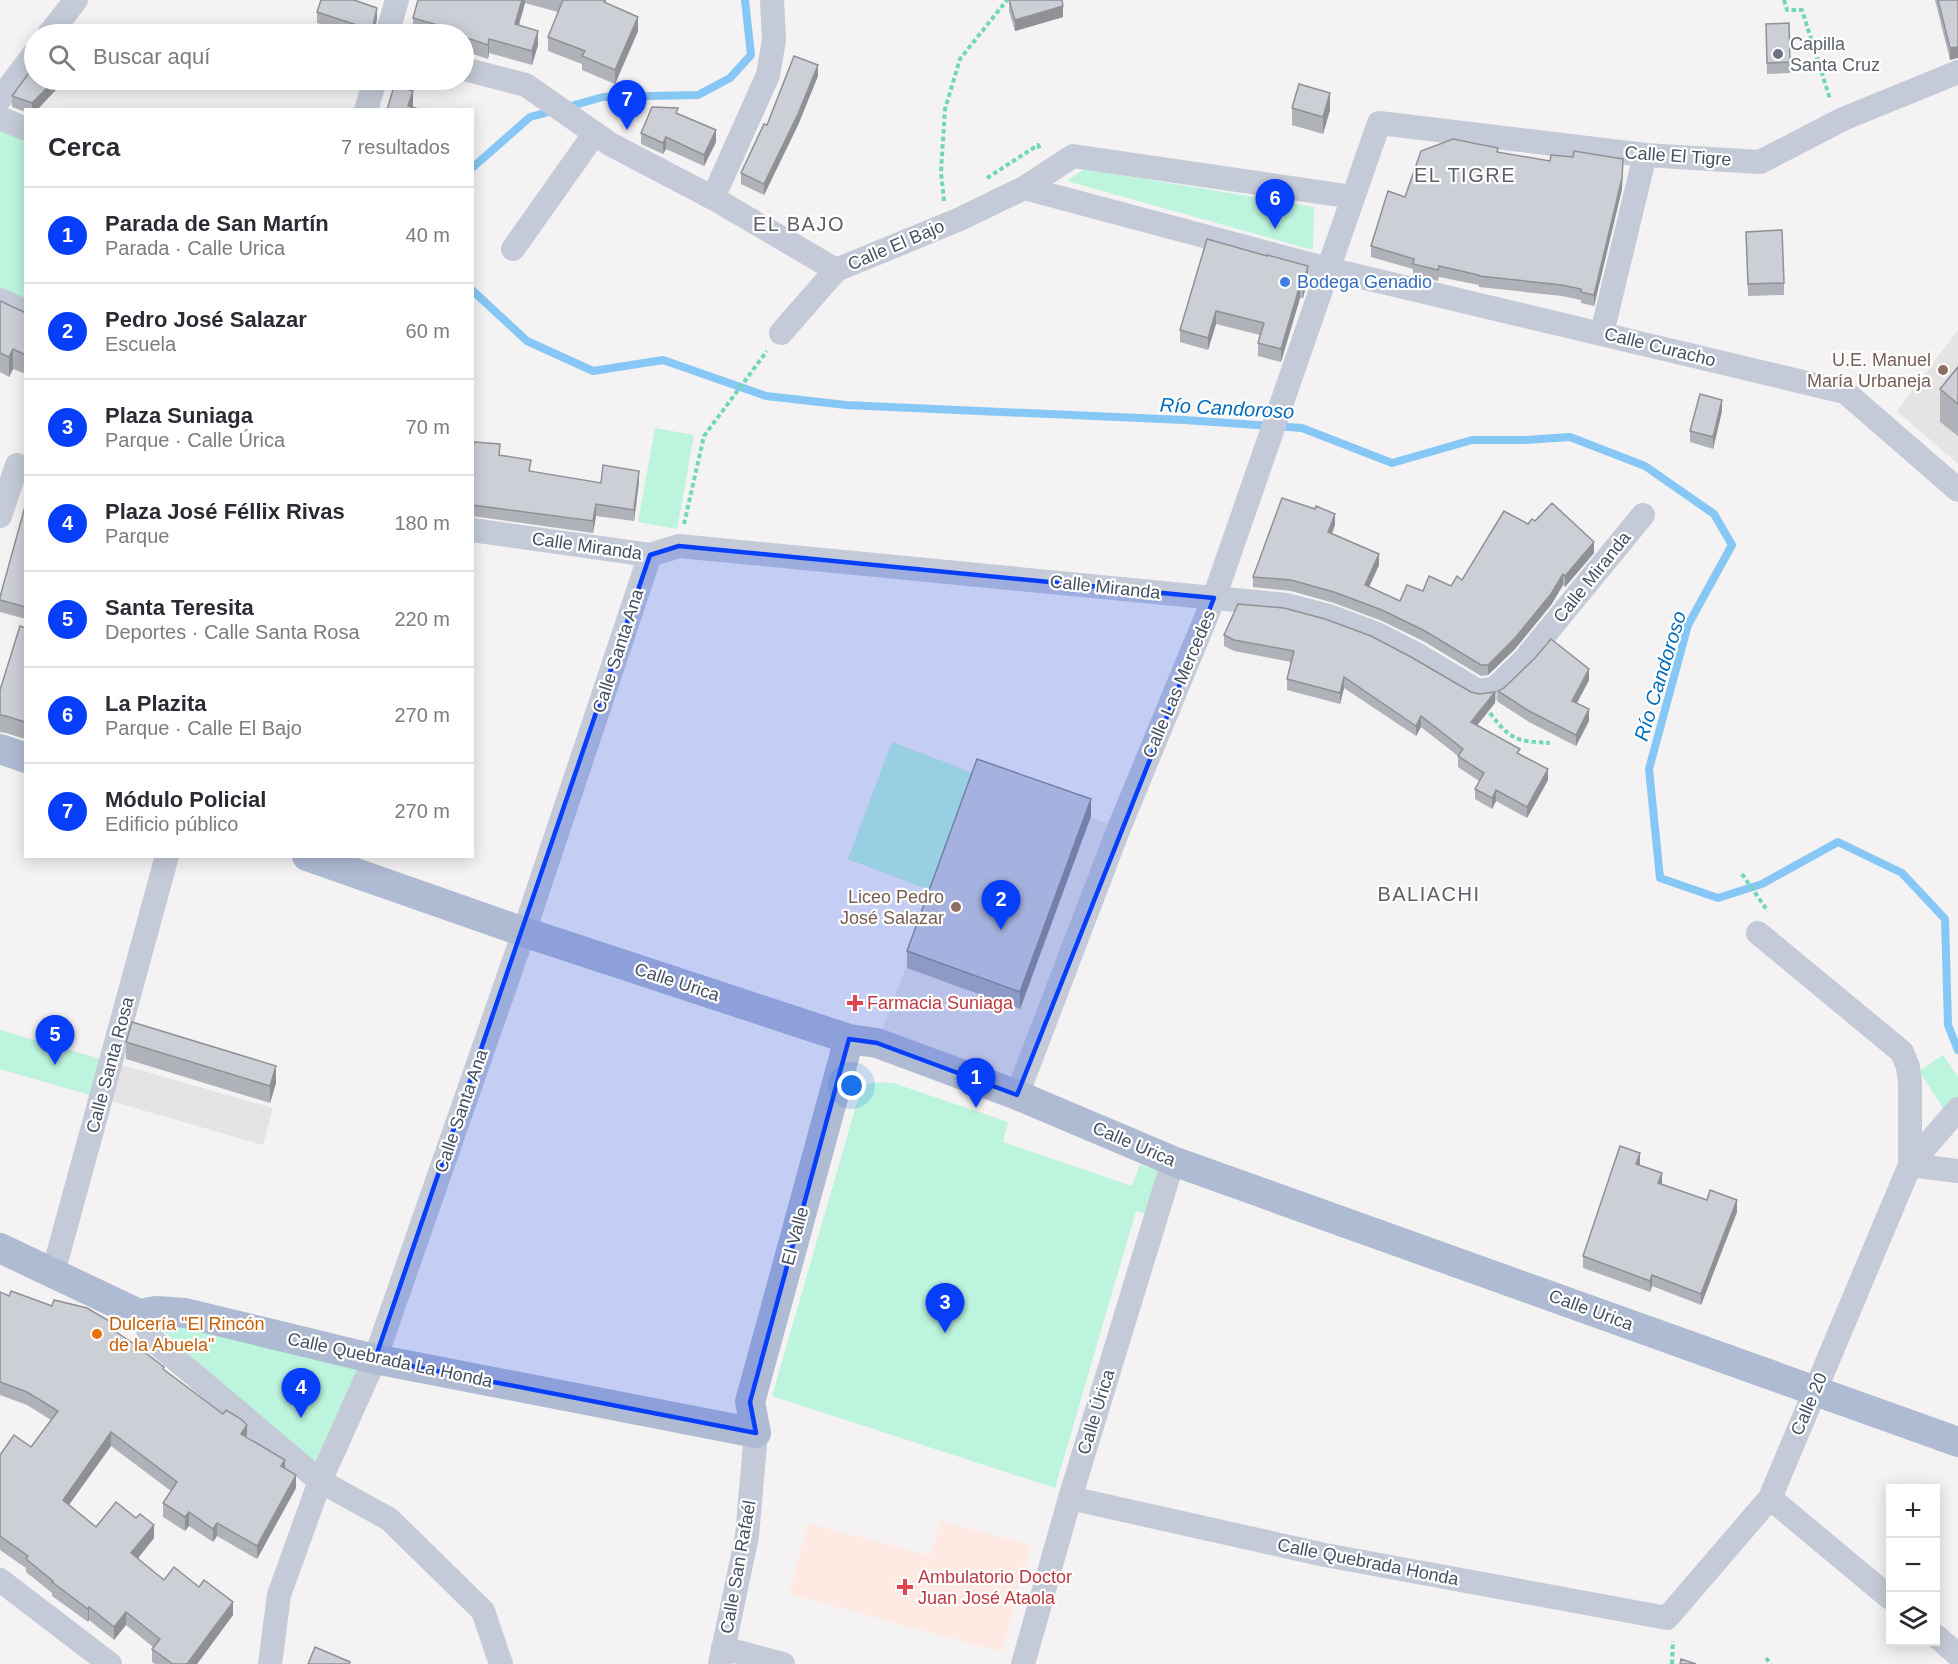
<!DOCTYPE html>
<html lang="es">
<head>
<meta charset="utf-8">
<style>
  body { margin:0; font-family:Helvetica,sans-serif; background:#f2f2f3; color:#2b2b33 }
  .controls { position:absolute; right:18px; bottom:18px; display:grid; overflow:hidden; border-radius:0px; box-shadow:0 3px 15px #0003 }
  .controls button { width:54px; height:54px; display:grid; place-items:center; padding:0; border:0; border-bottom:2px solid #e1e1e2; background:#fff; color:#2b2b33; font:30px sans-serif }
  .you { position:absolute; left:852px; top:1086px; width:21px; height:21px; margin:-15px; border:4px solid #fff; border-radius:50%; background:#1a73e8; box-shadow:0 0 0 9px #1a73e833 }
  .badge { display:grid; place-items:center; width:39px; height:39px; border-radius:50%; background:#073ef9; color:#fff; font-size:20px; font-weight:700 }
  .pin { position:absolute; translate:-50% -50px; filter:drop-shadow(0 2px 3px #0008) }
  .pin::after { content:''; position:absolute; top:32px; width:21px; height:18px; background:inherit; clip-path:polygon(0 0,100% 0,50% 100%) }
  .list { margin:0; padding:0; list-style:none }
  h2 { display:flex; justify-content:space-between; align-items:center; height:78px; margin:0; padding:0 24px; font-size:26px }
  h2 small { font-size:20px; font-weight:400; color:#7c7c81 }
  .list li { display:grid; grid-template-columns:39px 1fr auto; gap:18px; align-items:center; box-sizing:border-box; height:96px; padding:0 24px; border-top:2px solid #e1e1e2 }
  .list b { display:block; font-size:22px; white-space:nowrap }
  .list p { margin:0; font-size:20px; white-space:nowrap; color:#7c7c81 }
  .list em { font-size:20px; font-style:normal; color:#7c7c81 }
  .icon { flex:none; width:33px; height:33px; fill:none; stroke:currentColor; stroke-width:2; stroke-linecap:round; stroke-linejoin:round }
  .map { position:relative; flex:none; width:1958px; height:1664px; overflow:hidden }
  .search { position:absolute; background:#fff; box-shadow:0 3px 15px #0003; left:24px; top:24px; width:450px; height:66px; display:flex; align-items:center; gap:15px; box-sizing:border-box; padding:0 21px; border-radius:33px; color:#7c7c81; font-size:22px }
  .panel { position:absolute; background:#fff; box-shadow:0 3px 15px #0003; left:24px; top:108px; width:450px; height:750px; border-radius:0px }
  .map>svg:first-child { display:block }
</style>
</head>
<body>
<div class="map">
<svg width="1958" height="1664" viewBox="0 0 1958 1664">
  <rect width="100%" height="100%" fill="#f4f2f2"/>
  <g fill="#e5e3e4">
    <path d="M1958,330V464L1897,411Z"/>
    <path d="M892,742L1119,828L1017,1095L877,1043L935,892L848,859Z"/>
    <path d="M0,1030L273,1108L263,1145L0,1069Z"/>
  </g>
  <path fill="#feeae2" d="M940,1521L1031,1545L1002,1652L789,1594L808,1523L931,1556Z"/>
  <g fill="#bdf4de">
    <path d="M0,118L25,129V312L0,300Z"/>
    <path d="M1084,169L1314,207L1313,250L1067,181Z"/>
    <path d="M655,428L694,435L677,529L638,522Z"/>
    <path d="M892,742L977,775L935,892L848,859Z"/>
    <path d="M0,1030L110,1062L101,1098L0,1069Z"/>
    <path d="M1943,1055L1958,1077V1098L1943,1108L1919,1071Z"/>
    <path d="M879,1082L893,1083L1008,1122L1003,1142L1132,1186L1140,1165L1165,1172L1153,1215L1136,1211L1055,1488L772,1396L860,1092L868,1084Z"/>
    <path d="M152,1321L365,1368L318,1469Z"/>
  </g>
  <g fill="none" stroke-linecap="round" stroke-linejoin="round">
    <g stroke="#86c7f6" stroke-width="8">
      <path d="M567,107L603,97L698,95L730,78L751,55L745,0"/>
      <path d="M472,168L530,117L553,111"/>
      <path d="M472,290L527,341L593,371L663,360L766,396L846,405L1184,420L1302,428L1392,463L1472,440H1525L1570,437L1645,466L1714,514L1732,545L1688,625L1649,769L1660,878L1718,898L1762,884L1838,842L1902,873L1945,919L1948,1025L1958,1050"/>
    </g>
    <g stroke="#71d7ba" stroke-width="4" stroke-dasharray="4.5 3" stroke-linecap="butt">
      <path d="M1784,0L1787,10H1802L1830,99"/>
      <path d="M987,178L1038,145L1041,151"/>
      <path d="M944,201L941,172L945,109L960,59L1007,0"/>
      <path d="M684,524L704,436L767,351"/>
      <path d="M1490,713C1511,741 1517,741 1550,743"/>
      <path d="M1742,874L1767,910L1766,911"/>
      <path d="M1766,1658L1771,1664"/>
      <path d="M1672,1664L1673,1641"/>
    </g>
    <g stroke="#c4cad7" stroke-width="24">
      <path d="M49,34L76,0"/>
      <path d="M387,34L397,0"/>
      <path d="M464,69L526,85L610,144L713,198L836,270L960,219L1024,188L1328,269L1845,392L1958,490"/>
      <path d="M0,99L34,54"/>
      <path d="M366,110L375,80"/>
      <path d="M0,118L26,129"/>
      <path d="M1024,188L1073,156L1353,197"/>
      <path d="M713,198L768,75L774,40L772,0"/>
      <path d="M513,249L595,133"/>
      <path d="M0,300L26,312"/>
      <path d="M781,333L836,270"/>
      <path d="M1602,333L1645,155"/>
      <path d="M0,516L17,465"/>
      <path d="M472,530L650,555L679,546L1287,605L1329,616L1377,634L1418,655L1478,691L1494,689L1525,659L1643,515"/>
      <path d="M1017,1095L1119,828L1214,598L1379,123L1645,155L1760,162L1843,119L1958,72"/>
      <path d="M1910,1165L1958,1109"/>
      <path d="M1910,1165L1958,1171"/>
      <path d="M53,1273L167,856"/>
      <path d="M139,1314L154,1341L320,1481L389,1519L483,1611L501,1664"/>
      <path d="M1070,1498L1325,1555L1667,1618L1770,1498L1910,1165V1082L1908,1067L1902,1052L1758,933"/>
      <path d="M1770,1498L1890,1598"/>
      <path d="M0,1580L110,1664"/>
      <path d="M1936,1636L1958,1655"/>
      <path d="M723,1648L783,1664"/>
      <path d="M270,1664L279,1595L320,1481L375,1359L524,932L650,555"/>
      <path d="M720,1664L747,1536L756,1433"/>
      <path d="M1023,1664L1070,1498L1173,1161"/>
    </g>
    <g stroke="#afbad3" stroke-width="30">
      <path d="M0,749L26,758"/>
      <path d="M307,856L524,932L849,1039L877,1043L1017,1095L1173,1161L1958,1442"/>
      <path d="M0,1248L139,1314L156,1311L185,1313L375,1359L756,1433L750,1402L849,1039"/>
    </g>
  </g>
  <g fill="#b0b2b9">
    <path d="M418,0H606V3L638,31L615,84L582,70V64L548,51V37L558,12L525,3L519,25L538,45L532,65L489,53L488,59L464,51V34H422L413,32V18Z"/>
    <path d="M1009,0L1063,17L1015,31L1009,11Z"/>
    <path d="M1935,0H1958L1950,60Z"/>
    <path d="M317,12L377,19L374,34H352L317,23Z"/>
    <path d="M1766,24L1790,62V73L1767,74Z"/>
    <path d="M818,76L798,125L764,195L741,184V173L767,125Z"/>
    <path d="M65,80L37,110H26V112L12,107V96Z"/>
    <path d="M1292,108L1330,110L1323,134L1292,125Z"/>
    <path d="M678,114L716,142L704,166L666,149L663,154L641,144V133Z"/>
    <path d="M1498,152L1550,161L1623,170L1622,189L1594,306L1581,303V300L1562,296L1479,287V285L1439,277L1438,281L1413,275V269L1371,257V246L1405,197Z"/>
    <path d="M1746,232L1784,283V295L1748,296Z"/>
    <path d="M1267,256L1308,278L1303,298H1300L1281,362L1258,356V343L1260,335L1216,324L1208,350L1180,342V330Z"/>
    <path d="M0,301L26,313V374L13,369L9,377L0,372Z"/>
    <path d="M1958,367V436L1940,422V389Z"/>
    <path d="M1722,411L1713,449L1690,442V431Z"/>
    <path d="M472,454L500,455L531,472L601,483L639,482L634,521L596,516L593,533L472,516Z"/>
    <path d="M26,503V619L0,612V597Z"/>
    <path d="M1535,521L1594,553L1565,587L1563,585L1551,605L1515,649L1488,675L1481,676L1425,642L1382,621L1334,603L1291,591L1253,587V577L1335,525L1332,534L1379,565L1369,587L1400,601L1423,591L1451,586L1462,580L1528,524Z"/>
    <path d="M26,628L25,739L6,733L0,732V690Z"/>
    <path d="M1224,635L1471,692L1495,703L1477,725L1520,754L1548,780L1527,818L1496,801L1492,809L1475,799V789L1479,781L1458,767V756L1421,727L1416,736L1344,688L1340,704L1287,690V679L1291,662L1234,651L1224,646Z"/>
    <path d="M1589,680L1577,703L1589,721L1576,746L1529,722L1498,702V691Z"/>
    <path d="M1091,816L1020,1009L907,968V951Z"/>
    <path d="M126,1042L276,1083L270,1103L126,1059Z"/>
    <path d="M1640,1165L1662,1184L1737,1212L1701,1305L1652,1286L1650,1292L1583,1268V1256Z"/>
    <path d="M0,1292L9,1296L111,1329L164,1370L285,1469L296,1488L257,1559L217,1536L213,1542L189,1526L185,1531L163,1517V1503L171,1491L111,1446L69,1505L96,1527L154,1538L138,1558L164,1580L233,1615L197,1664H155L152,1662V1649L153,1647L126,1625L114,1640L89,1620L88,1622L52,1596V1593L26,1572V1568L0,1550V1455L31,1447L51,1420L27,1405L0,1395Z"/>
  </g>
  <g fill="#909196">
    <path d="M522,0H525V3L515,38V24Z"/>
    <path d="M1063,6V17L1015,31V20Z"/>
    <path d="M377,8V19L374,34H372Z"/>
    <path d="M638,17V31L615,84V70Z"/>
    <path d="M538,31V45L532,65V51Z"/>
    <path d="M489,39V53L488,59V45Z"/>
    <path d="M1958,47V58L1950,60V48Z"/>
    <path d="M818,65V76L798,125L764,195V184Z"/>
    <path d="M55,80H65L37,110H32V103Z"/>
    <path d="M413,91V108L408,106Z"/>
    <path d="M1330,93V110L1323,134V117Z"/>
    <path d="M716,130V142L704,166V155Z"/>
    <path d="M666,137V149L663,154V143Z"/>
    <path d="M1623,159L1622,189L1594,306V295Z"/>
    <path d="M1308,266V278L1303,298V286Z"/>
    <path d="M1300,285V298L1281,362V349Z"/>
    <path d="M1216,311V324L1208,350V338Z"/>
    <path d="M13,349V369L9,377V357Z"/>
    <path d="M1722,400V411L1713,449V437Z"/>
    <path d="M639,471V482L634,521V510Z"/>
    <path d="M596,504V516L593,533V521Z"/>
    <path d="M1335,514V525L1328,543V532Z"/>
    <path d="M1594,542V553L1565,587V576Z"/>
    <path d="M1379,554V565L1365,596V585Z"/>
    <path d="M1563,574V585L1551,605L1515,649L1488,675V665Z"/>
    <path d="M1589,669V680L1572,712V701Z"/>
    <path d="M1344,677V688L1340,704V693Z"/>
    <path d="M1495,692V703L1471,733V722Z"/>
    <path d="M1589,709V721L1576,746V735Z"/>
    <path d="M1421,716V727L1416,736V726Z"/>
    <path d="M26,719V736L25,739V722Z"/>
    <path d="M1548,769V780L1527,818V807Z"/>
    <path d="M1496,790V801L1492,809V798Z"/>
    <path d="M1091,799V816L1020,1009V992Z"/>
    <path d="M276,1066V1083L270,1103V1086Z"/>
    <path d="M1640,1153V1164L1636,1175V1164Z"/>
    <path d="M1662,1173V1184L1658,1183Z"/>
    <path d="M1737,1200V1212L1701,1305V1294Z"/>
    <path d="M1652,1275V1286L1650,1292V1281Z"/>
    <path d="M247,1425V1438L241,1434Z"/>
    <path d="M111,1432V1446L63,1513V1500Z"/>
    <path d="M285,1460V1473L281,1466Z"/>
    <path d="M296,1475V1488L257,1559V1546Z"/>
    <path d="M189,1512V1526L185,1531V1517Z"/>
    <path d="M217,1523V1536L213,1542V1529Z"/>
    <path d="M154,1525V1538L131,1567V1553Z"/>
    <path d="M233,1602V1615L197,1664H187Z"/>
    <path d="M89,1607V1620L88,1622V1609Z"/>
    <path d="M126,1612V1625L114,1640V1627Z"/>
  </g>
  <g fill="#cdcfd7" stroke="#909196" stroke-width="1.5">
    <path d="M321,0H354L377,8L372,30L317,12Z"/>
    <path d="M418,0H522L515,24L538,31L532,51L489,39L488,45L464,37V34H454L439,30L441,26L413,18Z"/>
    <path d="M563,0H605L604,2L638,17L615,70L582,56L585,51L548,37Z"/>
    <path d="M1009,0H1062L1063,6L1015,20Z"/>
    <path d="M1938,0H1958V47L1950,48Z"/>
    <path d="M1789,23L1790,62L1767,63L1766,24Z"/>
    <path d="M794,56L818,65L798,114L764,184L741,173L764,124L767,125Z"/>
    <path d="M34,66V80H55L32,103L12,96Z"/>
    <path d="M1299,84L1330,93L1323,117L1292,108Z"/>
    <path d="M394,86L413,91L408,106L422,110H387Z"/>
    <path d="M652,107L678,108L676,113L716,130L704,155L666,137L663,143L641,133Z"/>
    <path d="M1453,139L1498,148L1497,152L1550,161L1551,155L1573,157L1574,151L1623,159L1622,178L1594,295L1581,292V289L1562,285L1479,276V275L1439,266L1438,270L1413,264L1414,259L1371,246L1388,191L1405,197L1421,151Z"/>
    <path d="M1782,230L1784,283L1748,284L1746,232Z"/>
    <path d="M1207,239L1267,256V255L1308,266L1303,286L1300,285L1281,349L1258,343L1264,323L1216,311L1208,338L1180,330Z"/>
    <path d="M0,301L26,313V355L13,349L9,357L0,353Z"/>
    <path d="M1958,367V404L1940,389Z"/>
    <path d="M1700,394L1722,400L1713,437L1690,431Z"/>
    <path d="M474,442L500,444L499,455L531,460L529,471L601,483L603,465L639,471L634,510L596,504L593,521L472,505V454Z"/>
    <path d="M1282,498L1315,509L1316,506L1335,514L1328,532L1379,554L1365,585L1400,601L1407,585L1423,591L1429,576L1451,586L1457,576L1462,580L1504,511L1528,524L1532,519L1535,521L1552,503L1594,542L1565,576L1563,574L1551,594L1515,638L1488,665H1481L1425,631L1382,610L1334,592L1291,580L1253,577Z"/>
    <path d="M26,503V607L0,600V597Z"/>
    <path d="M1238,604L1284,608L1325,619L1371,636L1411,657L1471,692L1480,694L1495,692L1471,722L1520,749L1517,753L1548,769L1527,807L1496,790L1492,798L1475,789L1484,773L1458,756L1463,749L1421,716L1416,726L1344,677L1340,693L1287,679L1294,651L1234,640L1224,635Z"/>
    <path d="M20,626L26,628V719L25,722L6,716L0,715V690Z"/>
    <path d="M1551,639L1589,669L1572,701L1589,709L1576,735L1529,711L1498,691L1504,688L1535,658Z"/>
    <path d="M977,759L1091,799L1020,992L907,951Z"/>
    <path d="M132,1022L276,1066L270,1086L126,1042Z"/>
    <path d="M1620,1146L1640,1153L1636,1164L1662,1173L1658,1183L1707,1200L1710,1190L1737,1200L1701,1294L1652,1275L1650,1281L1583,1256Z"/>
    <path d="M11,1291L52,1306L54,1300L87,1308L111,1322L109,1327L134,1344L164,1367L163,1369L223,1414L226,1410L241,1419L247,1425L241,1434L285,1460L281,1466L296,1475L257,1546L217,1523L213,1529L189,1512L185,1517L163,1503L177,1482L111,1432L63,1500L96,1527L116,1502L136,1518L140,1514L154,1525L131,1553L164,1580L174,1567L199,1587L204,1580L233,1602L187,1664H173L152,1649L160,1639L126,1612L114,1627L89,1607L88,1609L52,1582L53,1581L26,1559L28,1556L0,1536V1455L14,1435L31,1447L58,1411L27,1392L0,1382V1292L9,1296Z"/>
    <path d="M315,1647L350,1662L349,1664H308Z"/>
    <path d="M1681,1659L1696,1664H1680Z"/>
  </g>
  <path fill="#073ef9" fill-opacity="0.2" stroke="#073ef9" stroke-width="4.5" stroke-linejoin="round" d="M679,546L1214,598L1017,1095L877,1043L849,1039L750,1402L756,1433L375,1359L650,555Z"/>
  <circle fill="#6b7280" stroke="#fff" stroke-width="2" cx="1778" cy="54" r="6"/>
  <circle fill="#3f7fe0" stroke="#fff" stroke-width="2" cx="1285" cy="282" r="6"/>
  <g fill="#8d6e63" stroke="#fff" stroke-width="2">
    <circle cx="1943" cy="370" r="6"/>
    <circle cx="956" cy="907" r="6"/>
  </g>
  <g fill="#e0444e" stroke="#fff" stroke-width="2">
    <path d="M852 994h6v6h6v6h-6v6h-6v-6h-6v-6h6z"/>
    <path d="M902 1578h6v6h6v6h-6v6h-6v-6h-6v-6h6z"/>
  </g>
  <circle fill="#e8710a" stroke="#fff" stroke-width="2" cx="97" cy="1334" r="6"/>
  <g text-anchor="middle" stroke-width="4.5" stroke-linejoin="round" paint-order="stroke">
    <g font-size="18" fill="#5b616d" stroke="#fff" text-anchor="start">
      <text x="1790" y="50">Capilla<tspan x="1790" dy="21">Santa Cruz</tspan></text>
    </g>
    <g font-size="18" fill="#475062" stroke="#fff">
      <text transform="translate(1678 156) rotate(4)" y="6">Calle El Tigre</text>
      <text transform="translate(896 245) rotate(-23)" y="6">Calle El Bajo</text>
      <text transform="translate(1660 347) rotate(14)" y="6">Calle Curacho</text>
      <text transform="translate(587 546) rotate(8)" y="6">Calle Miranda</text>
      <text transform="translate(1592 577) rotate(-51)" y="6">Calle Miranda</text>
      <text transform="translate(1105 587) rotate(6)" y="6">Calle Miranda</text>
      <text transform="translate(618 651) rotate(-72)" y="6">Calle Santa Ana</text>
      <text transform="translate(1179 684) rotate(-67)" y="6">Calle Las Mercedes</text>
      <text transform="translate(677 982) rotate(18)" y="6">Calle Urica</text>
      <text transform="translate(110 1065) rotate(-75)" y="6">Calle Santa Rosa</text>
      <text transform="translate(461 1111) rotate(-71)" y="6">Calle Santa Ana</text>
      <text transform="translate(1134 1144) rotate(23)" y="6">Calle Urica</text>
      <text transform="translate(795 1236) rotate(-75)" y="6">El Valle</text>
      <text transform="translate(1591 1310) rotate(20)" y="6">Calle Urica</text>
      <text transform="translate(390 1360) rotate(12)" y="6">Calle Quebrada La Honda</text>
      <text transform="translate(1809 1404) rotate(-67)" y="6">Calle 20</text>
      <text transform="translate(1096 1412) rotate(-73)" y="6">Calle Úrica</text>
      <text transform="translate(1368 1562) rotate(11)" y="6">Calle Quebrada Honda</text>
      <text transform="translate(738 1567) rotate(-80)" y="6">Calle San Rafaél</text>
    </g>
    <g font-size="18" fill="#366cbe" stroke="#fff" text-anchor="start">
      <text x="1297" y="288">Bodega Genadio</text>
    </g>
    <g font-size="18" fill="#785e54" stroke="#fff" text-anchor="end">
      <text x="1931" y="366">U.E. Manuel<tspan x="1931" dy="21">María Urbaneja</tspan></text>
      <text x="944" y="903">Liceo Pedro<tspan x="944" dy="21">José Salazar</tspan></text>
    </g>
    <g font-size="18" fill="#be3a42" stroke="#fff" text-anchor="start">
      <text x="867" y="1009">Farmacia Suniaga</text>
      <text x="918" y="1583">Ambulatorio Doctor<tspan x="918" dy="21">Juan José Ataola</tspan></text>
    </g>
    <g font-size="18" fill="#c56008" stroke="#fff" text-anchor="start">
      <text x="109" y="1330">Dulcería "El Rincón<tspan x="109" dy="21">de la Abuela"</tspan></text>
    </g>
    <g font-size="20" letter-spacing="1.5" fill="#5d6068" stroke="#fff">
      <text x="1465" y="182">EL TIGRE</text>
      <text x="799" y="231">EL BAJO</text>
      <text x="1429" y="901">BALIACHI</text>
    </g>
    <g font-size="20" font-style="italic" fill="#006dbc" stroke="#fff">
      <text transform="translate(1227 408) rotate(3)" y="7">Río Candoroso</text>
      <text transform="translate(1660 676) rotate(-73)" y="7">Río Candoroso</text>
    </g>
  </g>
</svg>
<div class="controls">
<button>+</button>
<button>−</button>
<button><svg class="icon" aria-label="layers" viewBox="0 0 24 24"><path d="M12 4l9 5-9 5-9-5zM3 14l9 5 9-5"/></svg></button>
</div>
<div class="you"></div>
<div class="pin badge" style="left:976px;top:1108px">1</div>
<div class="pin badge" style="left:1001px;top:930px">2</div>
<div class="pin badge" style="left:945px;top:1333px">3</div>
<div class="pin badge" style="left:301px;top:1418px">4</div>
<div class="pin badge" style="left:55px;top:1065px">5</div>
<div class="pin badge" style="left:1275px;top:229px">6</div>
<div class="pin badge" style="left:627px;top:130px">7</div>
<div class="search"><svg class="icon" aria-label="search" viewBox="0 0 24 24"><circle cx="10" cy="10" r="6"/><path d="M15 15l6 6"/></svg>Buscar aquí</div>
<section class="panel">
<h2>Cerca<small>7 resultados</small></h2>
<ul class="list">
<li><span class="badge">1</span><div><b>Parada de San Martín</b><p>Parada · Calle Urica</p></div><em>40 m</em></li>
<li><span class="badge">2</span><div><b>Pedro José Salazar</b><p>Escuela</p></div><em>60 m</em></li>
<li><span class="badge">3</span><div><b>Plaza Suniaga</b><p>Parque · Calle Úrica</p></div><em>70 m</em></li>
<li><span class="badge">4</span><div><b>Plaza José Féllix Rivas</b><p>Parque</p></div><em>180 m</em></li>
<li><span class="badge">5</span><div><b>Santa Teresita</b><p>Deportes · Calle Santa Rosa</p></div><em>220 m</em></li>
<li><span class="badge">6</span><div><b>La Plazita</b><p>Parque · Calle El Bajo</p></div><em>270 m</em></li>
<li><span class="badge">7</span><div><b>Módulo Policial</b><p>Edificio público</p></div><em>270 m</em></li>
</ul>
</section>
</div>
</body>
</html>
